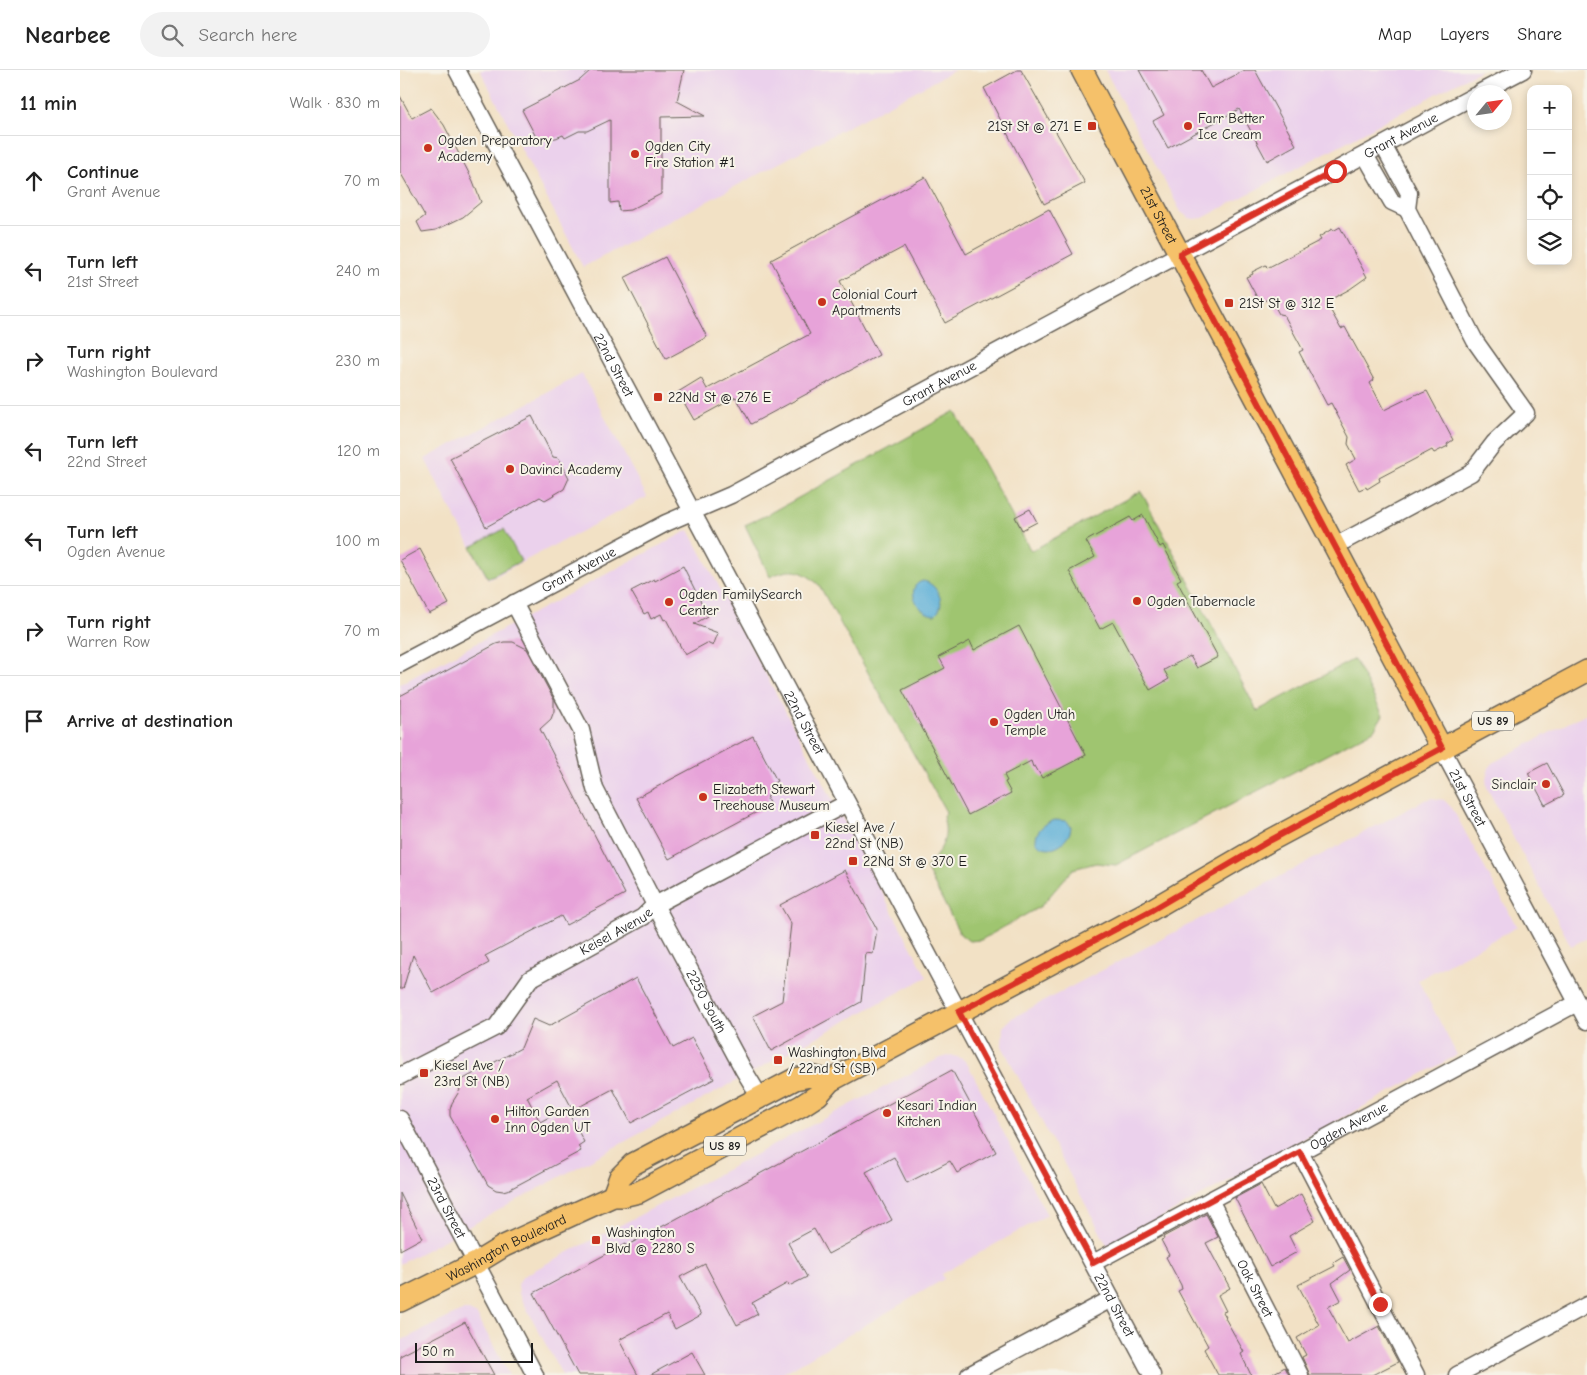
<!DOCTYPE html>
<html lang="en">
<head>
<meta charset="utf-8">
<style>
  body { margin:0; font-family:"Comic Neue",sans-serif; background:#f2f2f2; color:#222 }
  .controls { position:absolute; right:15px; top:15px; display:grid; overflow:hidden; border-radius:10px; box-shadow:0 2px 8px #0003 }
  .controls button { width:45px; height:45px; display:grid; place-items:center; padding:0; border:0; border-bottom:1px solid #e0e0e0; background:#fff; color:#222; font:25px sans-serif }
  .compass { position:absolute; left:1067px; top:15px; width:45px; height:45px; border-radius:50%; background:#fff; box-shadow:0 2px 8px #0003; rotate:61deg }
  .scale { position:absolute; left:15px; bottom:12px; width:118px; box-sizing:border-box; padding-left:5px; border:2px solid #1c1c1c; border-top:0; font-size:14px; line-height:18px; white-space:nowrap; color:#1c1c1c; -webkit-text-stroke:4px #f7f3e8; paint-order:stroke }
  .stop { position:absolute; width:15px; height:15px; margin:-11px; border:4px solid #d93025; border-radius:50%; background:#fff }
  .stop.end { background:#d93025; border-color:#fff; box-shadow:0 1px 5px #0008 }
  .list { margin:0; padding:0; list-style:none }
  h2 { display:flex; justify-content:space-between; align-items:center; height:65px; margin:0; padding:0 20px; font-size:21px }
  h2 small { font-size:16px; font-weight:400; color:#767676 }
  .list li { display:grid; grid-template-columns:32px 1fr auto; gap:15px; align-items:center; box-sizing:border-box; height:90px; padding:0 20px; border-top:1px solid #e0e0e0 }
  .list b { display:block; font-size:19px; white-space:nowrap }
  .list p { margin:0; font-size:16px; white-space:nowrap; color:#767676 }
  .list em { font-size:16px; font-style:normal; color:#767676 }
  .icon { flex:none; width:28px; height:28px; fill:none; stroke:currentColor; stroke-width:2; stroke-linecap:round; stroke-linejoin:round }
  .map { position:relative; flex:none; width:1187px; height:1305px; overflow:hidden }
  header { display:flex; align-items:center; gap:30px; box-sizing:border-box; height:70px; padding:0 25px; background:#fff; border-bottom:1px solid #e0e0e0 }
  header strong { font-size:24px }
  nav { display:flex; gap:28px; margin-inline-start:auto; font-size:18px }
  .search { width:350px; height:45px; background:#f2f2f2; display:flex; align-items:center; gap:12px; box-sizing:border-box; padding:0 18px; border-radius:28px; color:#767676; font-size:19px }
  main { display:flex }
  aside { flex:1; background:#fff }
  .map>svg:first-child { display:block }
</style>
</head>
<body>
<header>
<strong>Nearbee</strong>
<div class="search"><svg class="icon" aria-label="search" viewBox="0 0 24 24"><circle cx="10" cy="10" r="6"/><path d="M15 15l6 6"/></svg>Search here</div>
<nav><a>Map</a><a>Layers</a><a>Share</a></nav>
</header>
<main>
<aside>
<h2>11 min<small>Walk · 830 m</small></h2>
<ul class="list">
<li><svg class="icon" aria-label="ahead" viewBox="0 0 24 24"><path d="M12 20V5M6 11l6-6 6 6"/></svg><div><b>Continue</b><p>Grant Avenue</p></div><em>70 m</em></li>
<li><svg class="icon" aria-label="left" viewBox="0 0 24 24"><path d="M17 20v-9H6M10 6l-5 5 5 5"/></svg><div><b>Turn left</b><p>21st Street</p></div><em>240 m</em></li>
<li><svg class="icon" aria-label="right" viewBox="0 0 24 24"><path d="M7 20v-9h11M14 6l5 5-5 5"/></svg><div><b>Turn right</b><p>Washington Boulevard</p></div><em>230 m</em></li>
<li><svg class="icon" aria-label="left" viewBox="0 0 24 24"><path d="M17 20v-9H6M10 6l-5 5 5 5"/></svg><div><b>Turn left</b><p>22nd Street</p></div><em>120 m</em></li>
<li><svg class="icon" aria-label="left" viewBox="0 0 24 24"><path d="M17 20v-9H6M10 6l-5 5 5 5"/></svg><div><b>Turn left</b><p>Ogden Avenue</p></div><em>100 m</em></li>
<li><svg class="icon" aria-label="right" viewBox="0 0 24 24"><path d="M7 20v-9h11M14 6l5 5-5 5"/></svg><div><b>Turn right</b><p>Warren Row</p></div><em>70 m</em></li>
<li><svg class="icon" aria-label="arrive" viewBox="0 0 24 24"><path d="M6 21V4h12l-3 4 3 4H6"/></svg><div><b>Arrive at destination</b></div></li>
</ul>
</aside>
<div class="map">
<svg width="1187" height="1305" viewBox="0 0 1187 1305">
  <rect width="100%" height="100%" fill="#f7f3e8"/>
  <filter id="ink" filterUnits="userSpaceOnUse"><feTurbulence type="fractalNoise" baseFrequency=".02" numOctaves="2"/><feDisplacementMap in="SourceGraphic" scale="10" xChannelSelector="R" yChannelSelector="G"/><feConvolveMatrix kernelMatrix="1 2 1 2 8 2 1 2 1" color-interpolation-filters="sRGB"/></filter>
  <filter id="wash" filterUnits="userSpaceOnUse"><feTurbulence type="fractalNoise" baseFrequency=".0096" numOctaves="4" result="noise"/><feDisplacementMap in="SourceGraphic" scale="20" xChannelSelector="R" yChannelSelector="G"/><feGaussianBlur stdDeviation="1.12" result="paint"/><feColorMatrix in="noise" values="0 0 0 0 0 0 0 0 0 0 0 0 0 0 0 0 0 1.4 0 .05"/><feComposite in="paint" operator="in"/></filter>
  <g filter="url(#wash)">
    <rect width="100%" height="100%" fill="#f2e1c5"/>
    <g fill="#ebd1ec">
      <path d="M80,0H555L183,197Z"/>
      <path d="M705,0H1081L803,148L794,149L789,148L781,142Z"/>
      <path d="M182,304L247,427L88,510L25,389Z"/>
      <path d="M289,460L527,907L0,1194V614Z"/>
      <path d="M1187,643V868L1171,876L1087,718L1086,708L1089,698L1094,692Z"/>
      <path d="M1032,728L1044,730L1052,738L1117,857L1018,910L1057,985L708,1177L602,976L603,957L612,948L1025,730Z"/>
      <path d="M551,985L563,989L568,995L647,1145L542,1204L544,1209L380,1305H162L119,1224L118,1214L123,1206L538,989Z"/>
      <path d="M62,1241H69L77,1245L109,1305H0V1271Z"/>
    </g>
    <g fill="#9fc570" stroke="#5e7046">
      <path d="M555,341L631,481L741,421L857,641L954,589L983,645L974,660L716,795L696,793L673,799L641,836L581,870L569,871L560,864L526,798C540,782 550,769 543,747L546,742L419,515C402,499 391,497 370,507L345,455L371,443Z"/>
      <path d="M104,459L121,491L88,508L71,477Z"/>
    </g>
    <g fill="#5cafd7" stroke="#3c667a">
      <path d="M523,511C537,513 548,535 535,545C518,545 503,516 523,511Z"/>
      <path d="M655,750L667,751L671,757C670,773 648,786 636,772C635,760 644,754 655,750Z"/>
    </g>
    <g id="blocks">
      <g fill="#e7a3d9">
        <path d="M191,0H284L277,31L305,46L261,47V124L230,140L219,141L218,132L210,133V50L187,61H179L165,68L163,65L156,68L137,69L122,40L180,10Z"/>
        <path d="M617,0H621L685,113L644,134L584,18Z"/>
        <path d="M739,0H801L811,18L845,0H855L896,75L867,91L839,39L768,78L753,51L764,45Z"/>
        <path d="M0,26L12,48L31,38L44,55L73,111L81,132L63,147L36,160L22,162L17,152L25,146L0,102Z"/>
        <path d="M525,107L566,184L649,139L673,184L545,253L504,177L440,211L479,285L351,354L336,327L294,350L278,322L301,308L307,319L410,264L371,190Z"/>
        <path d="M940,157L967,207L950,219L926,232L941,259L945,257L974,310L970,313L984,340L1019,323L1020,324L1027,321L1053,370L1047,374L1048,376L1034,383L1032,380L979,408L980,411L967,419L966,417L959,420L946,395L956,389L948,374L949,367L931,333L927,335L899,282L903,280L884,245L879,244L870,228L860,233L846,207L853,204L852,202L866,195L867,198L921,170L919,167L932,159L933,161Z"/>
        <path d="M265,187L307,267L266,289L224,208Z"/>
        <path d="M132,346L153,387L159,388L169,408L164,419L145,430L140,427L86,457L50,388Z"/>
        <path d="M630,439L637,452L622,460L615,447Z"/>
        <path d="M743,445L760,477L763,475L781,509L777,511L818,587L797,598L790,586L764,600L769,609L750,620L713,552L700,559L669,501L695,487L686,471L730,447L733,451Z"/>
        <path d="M20,479L49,534L29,544L0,490Z"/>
        <path d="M283,496L308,546L294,554L318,563L313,576L307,573L285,585L266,549L264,550L261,544L251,549L248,542L244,544L231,521L254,509L255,511Z"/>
        <path d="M619,556L686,685L642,708L635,696L633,697L631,691L604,705L607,711L605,712L611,723L568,745L502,620L545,598L539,587L570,571L574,580Z"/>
        <path d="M104,572H113L127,579L154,630V641L151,649L140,659L225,824L166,855L161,846L85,886L89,893L33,923L13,885L3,919H0V626L96,574Z"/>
        <path d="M353,666L377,711L372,714L367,729L370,735L269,789L236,728Z"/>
        <path d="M1147,693L1164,725L1145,735L1128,703Z"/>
        <path d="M445,800L477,859L473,884L466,883L461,932L371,981L353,946L382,931L391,854L380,835Z"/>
        <path d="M236,908L273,978L292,968L314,1009L231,1053L213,1019L173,1040L157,1010L127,1027L140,1052L166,1038L184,1072L178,1076L181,1081L110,1119L103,1121L96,1120L88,1115L50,1046V1040L52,1033L60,1020L56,1013L121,978L133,949L149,956Z"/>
        <path d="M552,1000L596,1082L557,1103L550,1091L507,1113L494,1087L466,1102L492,1150L428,1184L414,1159L388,1173L407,1207L389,1216L388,1213L352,1233L358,1244L337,1255L305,1194L280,1207L301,1245L275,1259L267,1244L219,1270L238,1305H178L134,1223L225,1174L226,1176Z"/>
        <path d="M861,1114L874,1139L901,1124L915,1151L889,1166L897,1182L870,1197L835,1128Z"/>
        <path d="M0,1123L22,1168L0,1180Z"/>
        <path d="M806,1144L818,1167L806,1173L830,1218L818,1225L826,1241L823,1242L826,1247L825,1248L844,1282L841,1284L851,1305H818L804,1279L808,1276L778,1221L782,1219L781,1215L766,1187L769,1185L761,1170L764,1169L763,1167Z"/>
        <path d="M943,1187L950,1200L932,1213L941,1230L928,1237L948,1273L979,1256L998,1292L972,1305H910L902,1287L906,1285L897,1268L919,1255L898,1215L935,1196L933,1193Z"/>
        <path d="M65,1252L94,1305H0V1286Z"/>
        <path d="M292,1282L305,1305H250Z"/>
        <path d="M885,1297L889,1305H870Z"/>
      </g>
    </g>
  </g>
  <g filter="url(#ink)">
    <use href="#blocks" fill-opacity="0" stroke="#676157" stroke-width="1"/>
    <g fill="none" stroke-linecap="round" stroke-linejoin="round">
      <g stroke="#676157" stroke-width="19">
        <g id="minor">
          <path id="s1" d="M57,0L752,1305"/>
          <path d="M1081,22L1123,0"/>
          <path d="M965,85L992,132L1007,139"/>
          <path d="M935,476L1071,403L1094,373L1126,343L1075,271L1007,139L1009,123L983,75"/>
          <path id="s2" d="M114,533L181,660L195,719L255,835L343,999L360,1027"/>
          <path id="s3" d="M0,594L266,453L331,425L1074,26"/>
          <path id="s4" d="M1042,679L1187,951"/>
          <path id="s5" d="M0,1006L96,957L130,909L243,847L255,835L447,733"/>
          <path id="s6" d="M0,1049L135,1305"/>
          <path d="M900,1082L1016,1305"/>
          <path id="s7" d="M810,1130L900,1305"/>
          <path id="s8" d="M693,1193L1177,933"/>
          <path d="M569,1305L711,1229"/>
          <path d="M1057,1305L1187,1235"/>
        </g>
      </g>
      <g stroke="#676157" stroke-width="24">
        <g id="major">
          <path id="s9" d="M682,0L1042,679"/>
          <path d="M213,1126L220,1107L233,1094L395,1009L410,1006L430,1011"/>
          <path id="s10" d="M0,1231L76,1193L104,1176L213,1126H222L239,1122L401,1036L418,1025L430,1011L751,840L871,770L1187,601"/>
        </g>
      </g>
      <use href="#minor" stroke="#fff" stroke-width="16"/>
      <use href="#major" stroke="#f5c16b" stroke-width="21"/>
    </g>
  </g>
  <g fill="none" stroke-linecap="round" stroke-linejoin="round" filter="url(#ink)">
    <path stroke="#d93025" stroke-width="6" d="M935,101L780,184L1042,678L871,770L752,840L559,942L693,1193L900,1082L980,1234"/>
  </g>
  <g fill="#c8321e" stroke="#f7f3e8" stroke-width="2">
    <rect x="687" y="51" width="10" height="10" rx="2.5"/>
    <circle cx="788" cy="56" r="5"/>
    <circle cx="28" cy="78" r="5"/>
    <circle cx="235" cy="84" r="5"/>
    <circle cx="422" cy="232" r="5"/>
    <rect x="824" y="228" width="10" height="10" rx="2.5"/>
    <rect x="253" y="322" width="10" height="10" rx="2.5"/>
    <circle cx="110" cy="399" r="5"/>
    <circle cx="737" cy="531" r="5"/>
    <circle cx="269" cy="532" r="5"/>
    <circle cx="594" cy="652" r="5"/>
    <circle cx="1146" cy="714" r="5"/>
    <circle cx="303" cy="727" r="5"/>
    <rect x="410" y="760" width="10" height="10" rx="2.5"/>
    <rect x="448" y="786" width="10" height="10" rx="2.5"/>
    <rect x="373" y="985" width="10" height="10" rx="2.5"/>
    <rect x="19" y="998" width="10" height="10" rx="2.5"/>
    <circle cx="487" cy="1043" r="5"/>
    <circle cx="95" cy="1049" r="5"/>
    <rect x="191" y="1165" width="10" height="10" rx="2.5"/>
  </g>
  <g text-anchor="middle" stroke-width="4" stroke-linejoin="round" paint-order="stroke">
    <g fill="#f7f3e8" stroke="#5e5c59" stroke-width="1">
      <rect x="1072" y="641.5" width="42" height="19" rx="4"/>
      <rect x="304" y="1066.5" width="42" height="19" rx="4"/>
    </g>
    <g font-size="12" font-weight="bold" fill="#1c1c1c">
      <text x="1093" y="655">US 89</text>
      <text x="325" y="1080">US 89</text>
    </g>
    <g font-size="14" fill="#1c1c1c" stroke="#f7f3e8" text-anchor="start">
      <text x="798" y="53">Farr Better<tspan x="798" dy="16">Ice Cream</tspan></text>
      <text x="682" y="61" text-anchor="end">21St St @ 271 E</text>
      <text x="38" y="75">Ogden Preparatory<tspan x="38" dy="16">Academy</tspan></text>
      <text x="245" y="81">Ogden City<tspan x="245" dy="16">Fire Station #1</tspan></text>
      <text x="432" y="229">Colonial Court<tspan x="432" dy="16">Apartments</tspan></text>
      <text x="839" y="238">21St St @ 312 E</text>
      <text x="268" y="332">22Nd St @ 276 E</text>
      <text x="120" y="404">Davinci Academy</text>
      <text x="279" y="529">Ogden FamilySearch<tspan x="279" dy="16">Center</tspan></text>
      <text x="747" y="536">Ogden Tabernacle</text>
      <text x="604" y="649">Ogden Utah<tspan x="604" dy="16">Temple</tspan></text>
      <text x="1136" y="719" text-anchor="end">Sinclair</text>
      <text x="313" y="724">Elizabeth Stewart<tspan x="313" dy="16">Treehouse Museum</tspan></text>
      <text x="425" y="762">Kiesel Ave /<tspan x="425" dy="16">22nd St (NB)</tspan></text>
      <text x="463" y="796">22Nd St @ 370 E</text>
      <text x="388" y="987">Washington Blvd<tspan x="388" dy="16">/ 22nd St (SB)</tspan></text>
      <text x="34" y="1000">Kiesel Ave /<tspan x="34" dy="16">23rd St (NB)</tspan></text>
      <text x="497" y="1040">Kesari Indian<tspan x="497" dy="16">Kitchen</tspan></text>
      <text x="105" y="1046">Hilton Garden<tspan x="105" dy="16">Inn Ogden UT</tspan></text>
      <text x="206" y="1167">Washington<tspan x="206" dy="16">Blvd @ 2280 S</tspan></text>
    </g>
    <g font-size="14" fill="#1c1c1c" stroke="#f7f3e8">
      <text dy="5" stroke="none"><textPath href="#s3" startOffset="1132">Grant Avenue</textPath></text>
      <text dy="5" stroke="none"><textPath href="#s9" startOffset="164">21st Street</textPath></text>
      <text dy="5" stroke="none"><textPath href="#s1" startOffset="334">22nd Street</textPath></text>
      <text dy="5" stroke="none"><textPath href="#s3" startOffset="608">Grant Avenue</textPath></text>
      <text dy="5" stroke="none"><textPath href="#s3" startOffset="202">Grant Avenue</textPath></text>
      <text dy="5" stroke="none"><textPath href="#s1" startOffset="739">22nd Street</textPath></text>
      <text dy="5" stroke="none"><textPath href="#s4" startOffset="55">21st Street</textPath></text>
      <text dy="5" stroke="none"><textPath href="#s5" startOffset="265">Keisel Avenue</textPath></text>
      <text dy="5" stroke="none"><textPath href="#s2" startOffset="444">2250 South</textPath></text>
      <text dy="5" stroke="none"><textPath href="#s8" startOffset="290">Ogden Avenue</textPath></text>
      <text dy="5" stroke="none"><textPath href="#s6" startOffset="100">23rd Street</textPath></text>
      <text dy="5" stroke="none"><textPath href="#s10" startOffset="119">Washington Boulevard</textPath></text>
      <text dy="5" stroke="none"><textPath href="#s7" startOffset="99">Oak Street</textPath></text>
      <text dy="5" stroke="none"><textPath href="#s1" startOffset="1399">22nd Street</textPath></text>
    </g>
  </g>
</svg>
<div class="controls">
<button>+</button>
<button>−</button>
<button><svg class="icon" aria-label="locate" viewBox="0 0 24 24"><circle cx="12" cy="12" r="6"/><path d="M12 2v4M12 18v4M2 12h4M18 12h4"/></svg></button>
<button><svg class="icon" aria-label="layers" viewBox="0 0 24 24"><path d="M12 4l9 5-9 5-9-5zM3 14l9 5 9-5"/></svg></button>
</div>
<svg class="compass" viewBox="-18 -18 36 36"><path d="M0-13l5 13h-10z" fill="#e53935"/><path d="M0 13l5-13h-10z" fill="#767676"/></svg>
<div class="scale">50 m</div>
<div class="stop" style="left:935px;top:101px"></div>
<div class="stop end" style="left:980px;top:1234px"></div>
</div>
</main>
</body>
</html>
